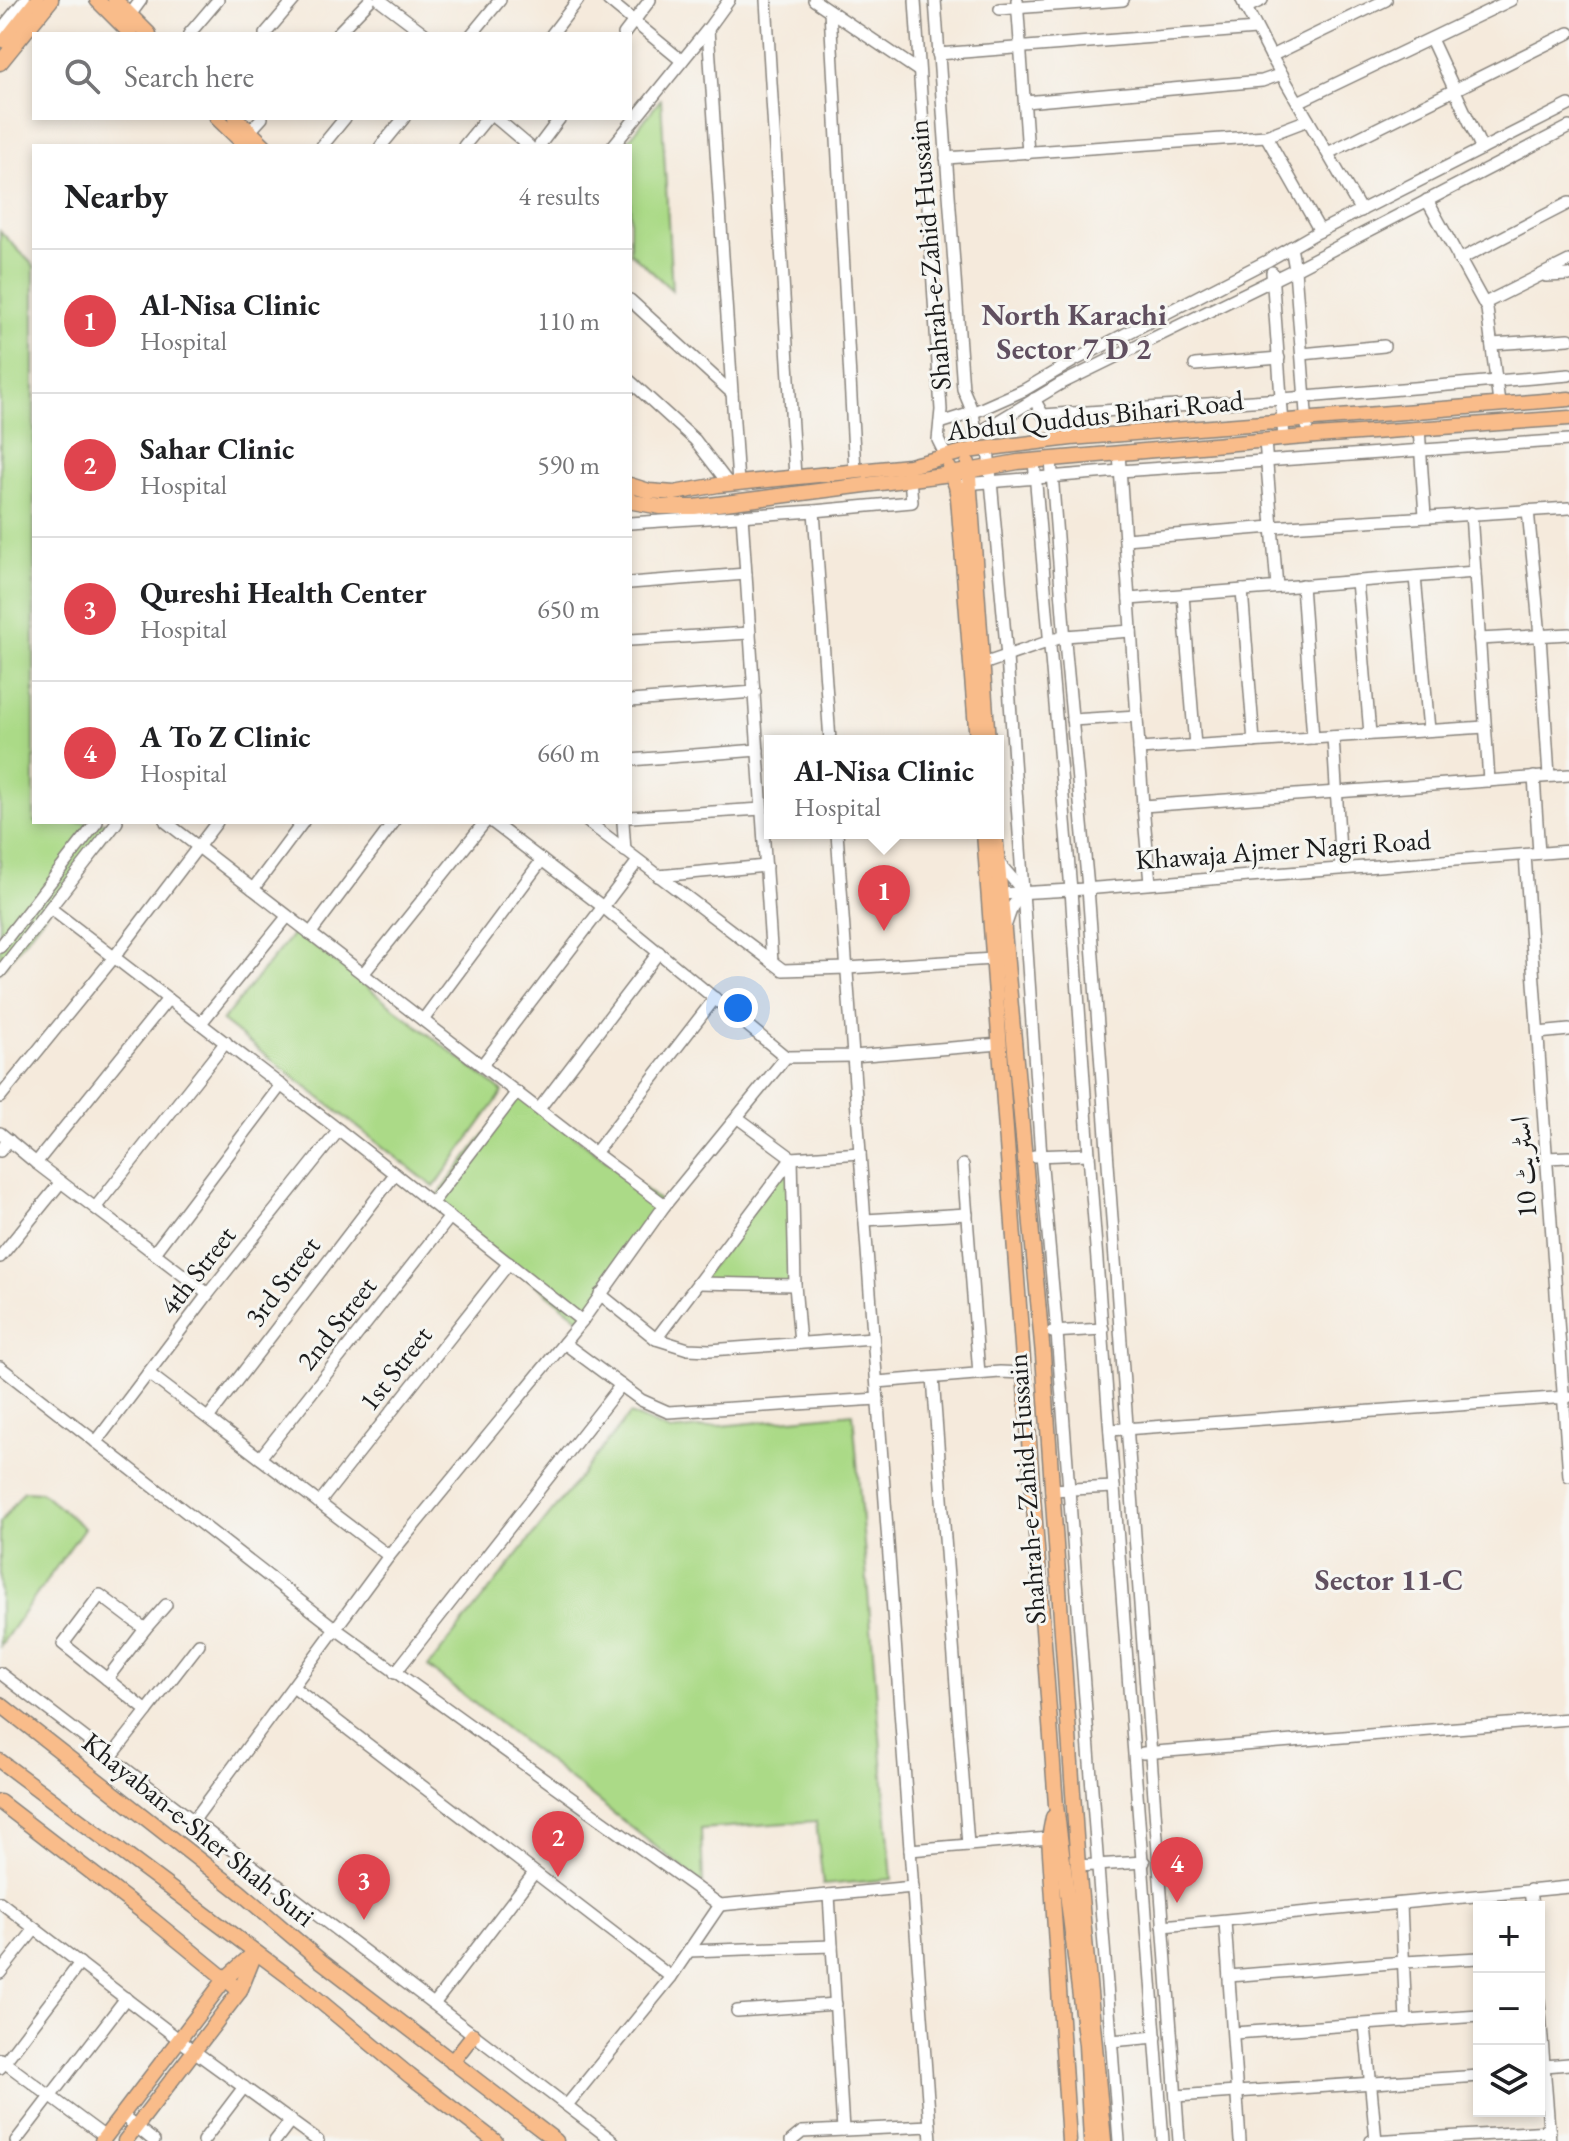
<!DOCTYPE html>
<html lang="en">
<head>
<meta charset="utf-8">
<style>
  body { margin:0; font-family:"EB Garamond",Amiri,serif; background:#f2f2f2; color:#202124 }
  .controls { position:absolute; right:24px; bottom:24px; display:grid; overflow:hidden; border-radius:0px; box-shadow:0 4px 12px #0003 }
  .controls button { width:72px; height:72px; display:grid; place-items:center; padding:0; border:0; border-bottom:2px solid #e0e0e0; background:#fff; color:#202124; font:40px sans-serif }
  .you { position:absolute; left:738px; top:1008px; width:28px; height:28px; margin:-20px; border:6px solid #fff; border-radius:50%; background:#1a73e8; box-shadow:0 0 0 12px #1a73e833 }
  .badge { display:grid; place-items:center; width:52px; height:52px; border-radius:50%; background:#d93025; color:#fff; font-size:26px; font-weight:700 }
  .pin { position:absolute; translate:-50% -66px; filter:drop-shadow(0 2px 4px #0008) }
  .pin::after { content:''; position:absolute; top:42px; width:28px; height:24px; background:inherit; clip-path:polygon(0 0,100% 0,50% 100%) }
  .popup { position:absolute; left:764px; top:735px; width:240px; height:104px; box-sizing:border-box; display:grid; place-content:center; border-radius:0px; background:#fff; filter:drop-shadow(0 2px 6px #0005); font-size:26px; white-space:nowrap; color:#757577 }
  .popup b { font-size:30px; color:#202124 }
  .popup::after { content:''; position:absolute; left:50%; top:100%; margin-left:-16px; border:16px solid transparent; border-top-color:#fff }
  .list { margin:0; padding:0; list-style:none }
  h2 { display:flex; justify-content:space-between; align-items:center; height:104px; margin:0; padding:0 32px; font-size:34px }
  h2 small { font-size:26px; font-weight:400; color:#757577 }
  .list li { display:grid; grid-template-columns:52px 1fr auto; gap:24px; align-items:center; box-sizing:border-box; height:144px; padding:0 32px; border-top:2px solid #e0e0e0 }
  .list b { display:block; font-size:30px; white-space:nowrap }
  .list p { margin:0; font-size:26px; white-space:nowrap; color:#757577 }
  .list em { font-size:26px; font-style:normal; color:#757577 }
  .icon { flex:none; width:44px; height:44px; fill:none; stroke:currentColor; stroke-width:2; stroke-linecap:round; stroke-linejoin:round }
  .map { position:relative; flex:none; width:1569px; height:2141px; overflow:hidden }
  .search { position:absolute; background:#fff; box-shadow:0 4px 12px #0003; left:32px; top:32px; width:600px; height:88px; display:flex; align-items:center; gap:20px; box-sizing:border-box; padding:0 28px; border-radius:0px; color:#757577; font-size:30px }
  .panel { position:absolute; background:#fff; box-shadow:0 4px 12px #0003; left:32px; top:144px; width:600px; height:680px; border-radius:0px }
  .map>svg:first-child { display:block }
</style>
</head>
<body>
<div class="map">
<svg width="1569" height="2141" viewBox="0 0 1569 2141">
  <rect width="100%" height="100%" fill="#f6f6f2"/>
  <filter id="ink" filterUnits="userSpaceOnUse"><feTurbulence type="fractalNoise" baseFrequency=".0125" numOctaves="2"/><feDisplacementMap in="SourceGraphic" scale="16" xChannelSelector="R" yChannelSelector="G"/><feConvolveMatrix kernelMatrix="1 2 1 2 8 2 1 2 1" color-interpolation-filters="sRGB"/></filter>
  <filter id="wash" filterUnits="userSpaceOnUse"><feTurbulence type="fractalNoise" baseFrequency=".006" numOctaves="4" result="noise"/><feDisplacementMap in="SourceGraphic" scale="32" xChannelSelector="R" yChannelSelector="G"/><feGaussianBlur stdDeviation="1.8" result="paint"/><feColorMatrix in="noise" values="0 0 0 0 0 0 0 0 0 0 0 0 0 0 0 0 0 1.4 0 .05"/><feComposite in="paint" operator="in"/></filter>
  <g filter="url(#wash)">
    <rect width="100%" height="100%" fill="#f5eadc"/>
    <g fill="#abda87" stroke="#647b52" stroke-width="2">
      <path d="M661,99L672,290L630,252V146H624Z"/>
      <path d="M0,231L34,266V822H117L0,972Z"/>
      <path d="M295,931L503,1092L434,1187L222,1021Z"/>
      <path d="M517,1092L665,1205L582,1321L432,1203Z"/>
      <path d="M792,1158L795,1285L698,1283Z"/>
      <path d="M853,1413L892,1879L823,1885L816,1821L701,1829L703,1884L428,1667L630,1414L670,1431Z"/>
      <path d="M24,1491L41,1492L84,1528L0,1646V1523Z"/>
    </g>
  </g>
  <g filter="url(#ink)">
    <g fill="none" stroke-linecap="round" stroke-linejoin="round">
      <g stroke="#88837c" stroke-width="14">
        <g id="minor">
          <path d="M380,0L425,34"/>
          <path d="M608,0L682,61"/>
          <path d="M766,0L795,477"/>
          <path d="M814,0L919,71"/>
          <path d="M915,0L941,410L938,440L946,456"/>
          <path d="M935,0L963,389C970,406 979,422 973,439"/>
          <path d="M1017,0L1028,153"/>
          <path d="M1242,0L1271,56L1361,211"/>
          <path d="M1245,8L1262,0"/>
          <path d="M1000,9L1123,0"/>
          <path d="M830,11L855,471"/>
          <path d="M130,15L141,0"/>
          <path d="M708,29L738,483"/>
          <path d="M0,31L25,0"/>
          <path d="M189,34L218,0"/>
          <path d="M265,34L294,0"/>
          <path d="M337,34L370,0"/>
          <path d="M472,34L500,0"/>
          <path d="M552,34L578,0"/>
          <path d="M624,34L650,0"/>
          <path d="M1431,39L1482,149"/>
          <path d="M938,54L1256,29"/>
          <path d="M1271,56L1386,0"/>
          <path d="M1025,102L1262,81L1282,74"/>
          <path d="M1298,102L1511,0"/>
          <path d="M496,118L529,146"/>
          <path d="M250,131L262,118"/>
          <path d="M1266,136L1320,231"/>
          <path d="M322,146L345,118"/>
          <path d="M381,146L404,118"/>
          <path d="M464,146L487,118"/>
          <path d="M539,146L560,118"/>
          <path d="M613,146L708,29L729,0"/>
          <path d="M1328,153L1569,33"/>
          <path d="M946,158L1266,136L1308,120"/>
          <path d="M1427,200L1487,309L1499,403"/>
          <path d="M1291,247L1295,269L1307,426"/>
          <path d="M1459,260L1569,203"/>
          <path d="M1272,272L1284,439"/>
          <path d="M1546,276L1569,275"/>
          <path d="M630,300L732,393"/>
          <path d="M1485,303L1569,261"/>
          <path d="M1492,344L1569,339"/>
          <path d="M1302,354L1384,346"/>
          <path d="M1195,365L1279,358"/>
          <path d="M630,381L695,440L728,483"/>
          <path d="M1034,399L1043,415L1282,399L1569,375"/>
          <path d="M940,423L972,413L1024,390L1075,360L1269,260L1316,233L1569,105"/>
          <path d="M1419,428L1425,516"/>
          <path d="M975,435L1060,384L1295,269L1569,127"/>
          <path d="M1265,441L1277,587"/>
          <path d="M988,448L1007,657L1041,1156L1057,1333L1119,2141"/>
          <path d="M1119,453L1143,806L1150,883"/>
          <path d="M1051,460L1066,653L1088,888L1179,2141"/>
          <path d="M1034,461L1071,890L1089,1154L1163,2141"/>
          <path d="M965,484L1120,471L1569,440"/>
          <path d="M1528,510L1540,636L1549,776"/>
          <path d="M814,511L830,741"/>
          <path d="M1471,513L1489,781"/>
          <path d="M742,515L772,962"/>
          <path d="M630,523L814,511L912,502L910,478"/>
          <path d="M1125,539L1272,527L1569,508"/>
          <path d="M1415,577L1429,730"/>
          <path d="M1357,581L1370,734"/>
          <path d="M630,583L746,574"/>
          <path d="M1302,585L1313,738"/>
          <path d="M1242,590L1254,742"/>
          <path d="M1183,595L1195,746"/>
          <path d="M1129,599L1475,572"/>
          <path d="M1479,639L1569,634"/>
          <path d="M630,640L750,633"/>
          <path d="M983,664L1065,636L1131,631"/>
          <path d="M630,701L755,692"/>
          <path d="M1072,720L1137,716"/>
          <path d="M1333,737L1341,868"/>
          <path d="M1139,749L1485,727"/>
          <path d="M630,760L758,750"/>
          <path d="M1534,777L1539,853"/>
          <path d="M1143,806L1569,775"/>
          <path d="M630,817L762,809"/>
          <path d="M166,822L595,1153L665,1205"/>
          <path d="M492,822L603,907L786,1057"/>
          <path d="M588,822L783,970L847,968L993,959"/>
          <path d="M623,822L625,851"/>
          <path d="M837,833L931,2141"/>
          <path d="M1525,855L1569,1476"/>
          <path d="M998,862L1023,891"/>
          <path d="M658,876L766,866"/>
          <path d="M253,889L303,822"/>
          <path d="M1000,894L1071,890L1569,851"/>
          <path d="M50,908L339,1130L582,1321"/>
          <path d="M1005,927L1012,907L1023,892"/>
          <path d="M310,934L394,822"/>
          <path d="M0,947L97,822"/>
          <path d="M0,972L117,822"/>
          <path d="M363,974L485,822"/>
          <path d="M423,1020L542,860"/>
          <path d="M201,1023L287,917"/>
          <path d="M1538,1033L1569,1030"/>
          <path d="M482,1065L638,861"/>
          <path d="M0,1097L115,956L217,822"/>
          <path d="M539,1109L659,952"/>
          <path d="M738,1118L792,1158L795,1285L800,1343"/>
          <path d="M0,1133L36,1163L208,1294"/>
          <path d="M0,1151L9,1140"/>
          <path d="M595,1153L715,998"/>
          <path d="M1034,1156L1089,1154"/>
          <path d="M1546,1158L1569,1157"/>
          <path d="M36,1163L168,999"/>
          <path d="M963,1165L979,1374"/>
          <path d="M432,1203L517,1092"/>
          <path d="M95,1208L226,1042"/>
          <path d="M865,1220L967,1214"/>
          <path d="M154,1253L281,1085"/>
          <path d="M0,1257L61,1182"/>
          <path d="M698,1283L795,1285"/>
          <path d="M600,1294L656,1339L688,1349L710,1350L873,1338"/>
          <path d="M1052,1332L1103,1329"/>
          <path d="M656,1339L792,1158L860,1153"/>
          <path d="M564,1343L641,1400L668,1412L878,1399"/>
          <path d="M0,1367L336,1629L720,1905L913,1887"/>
          <path d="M148,1373L389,1556"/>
          <path d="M933,1378L968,1845"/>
          <path d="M877,1382L1000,1372L1023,1373"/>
          <path d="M208,1418L395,1174"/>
          <path d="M1110,1430L1568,1397"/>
          <path d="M96,1442L208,1294L339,1130"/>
          <path d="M260,1458L450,1217"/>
          <path d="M1051,1490L1114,1487"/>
          <path d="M319,1503L509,1263"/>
          <path d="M0,1673L613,2141"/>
          <path d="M395,1673L621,1385"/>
          <path d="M107,1679L145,1629"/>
          <path d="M293,1687L671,1977"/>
          <path d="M147,1711L199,1644"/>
          <path d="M1143,1753L1569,1719"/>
          <path d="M111,1757L147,1711L63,1644L100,1595L145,1629L166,1605"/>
          <path d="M194,1820L389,1556L582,1321L665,1205L786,1057L853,1056L1000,1044"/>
          <path d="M910,1850L1049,1838"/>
          <path d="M1078,1866L1144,1862"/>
          <path d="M1530,1890L1532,1907"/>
          <path d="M829,1895L843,2130"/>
          <path d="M0,1902L194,2051L318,2141"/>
          <path d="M1401,1904L1406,2022"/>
          <path d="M1225,1921L1240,2141"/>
          <path d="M1163,1926L1569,1887"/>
          <path d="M689,1951L832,1946"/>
          <path d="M0,1973L35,1929"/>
          <path d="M1229,1976L1404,1962L1479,1958"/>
          <path d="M1539,2001L1550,2141"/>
          <path d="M434,2004L534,1873"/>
          <path d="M737,2011L836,2004"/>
          <path d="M1365,2025L1376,2141"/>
          <path d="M1234,2033L1479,2016"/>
          <path d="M1111,2041L1156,2037"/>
          <path d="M0,2059L105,2137"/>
          <path d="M1545,2066L1569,2064"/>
          <path d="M0,2068L80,1963"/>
          <path d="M1176,2096L1479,2076"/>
          <path d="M567,2105L671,1977L720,1905"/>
          <path d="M122,2115L154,2141"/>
          <path d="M16,2141L126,1998"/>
          <path d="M203,2141L244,2087"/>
          <path d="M275,2141L291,2120"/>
          <path d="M791,2141L802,2132L930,2126"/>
          <path d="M1371,2141L1550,2131"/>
        </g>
      </g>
      <g stroke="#88837c" stroke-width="17">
        <g id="major">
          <path d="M97,0L131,34"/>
          <path d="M115,0L149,34"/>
          <path d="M5,41L37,0"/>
          <path d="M0,63L51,0"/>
          <path d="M217,118L246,146"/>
          <path d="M236,118L265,146"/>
          <path d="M968,463L988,741"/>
          <path d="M949,468L956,486L958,498L977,741"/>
          <path d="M630,485L649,491L674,493L718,485L909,466L967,451L1071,438L1569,399"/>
          <path d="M630,499L633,502L661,507H694L951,474L1018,462L1316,436L1569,418"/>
          <path d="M984,833L1056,1805L1086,2045L1091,2141"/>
          <path d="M995,833L1043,1355L1078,1866L1104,2141"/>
          <path d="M0,1704L240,1892L321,1961L556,2141"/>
          <path d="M0,1761L304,1988L410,2076L495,2141"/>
          <path d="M0,1802L152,1919L240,1991"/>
          <path d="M1053,1817L1049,1838L1069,2141"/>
          <path d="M452,2062L473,2035"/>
          <path d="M102,2141L226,1978L255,1952"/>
          <path d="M125,2141L240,1991L254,1956"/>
        </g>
      </g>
      <use href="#minor" stroke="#fff" stroke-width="11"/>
      <use href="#major" stroke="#f9bc8a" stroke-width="14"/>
    </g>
  </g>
  <g text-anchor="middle" stroke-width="6" stroke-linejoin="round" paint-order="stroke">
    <g font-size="28" fill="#1c1c1c" stroke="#f6f6f2">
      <text transform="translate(929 255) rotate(-95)" y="10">Shahrah-e-Zahid Hussain</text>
      <text transform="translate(1095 415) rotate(-6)" y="10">Abdul Quddus Bihari Road</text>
      <text transform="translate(1283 849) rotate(-4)" y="10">Khawaja Ajmer Nagri Road</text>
      <text transform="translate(1523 1167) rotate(-94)" y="10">اسٹریٹ 10</text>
      <text transform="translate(197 1270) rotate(-52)" y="10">4th Street</text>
      <text transform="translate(282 1281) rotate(-53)" y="10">3rd Street</text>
      <text transform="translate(336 1323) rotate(-52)" y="10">2nd Street</text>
      <text transform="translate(395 1368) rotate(-52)" y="10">1st Street</text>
      <text transform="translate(1026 1489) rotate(-94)" y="10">Shahrah-e-Zahid Hussain</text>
      <text transform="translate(199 1829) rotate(39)" y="10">Khayaban-e-Sher Shah Suri</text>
    </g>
    <g font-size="30" font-weight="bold" fill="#604f5f" stroke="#f6f6f2">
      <text x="1074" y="325">North Karachi<tspan x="1074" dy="34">Sector 7 D 2</tspan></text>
      <text x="1389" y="1590">Sector 11-C</text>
    </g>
  </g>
</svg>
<div class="controls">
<button>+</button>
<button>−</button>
<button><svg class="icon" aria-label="layers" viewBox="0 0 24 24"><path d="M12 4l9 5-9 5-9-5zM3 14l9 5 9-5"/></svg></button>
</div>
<div class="you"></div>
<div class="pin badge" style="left:884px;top:931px;background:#e0444e">1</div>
<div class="popup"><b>Al-Nisa Clinic</b>Hospital</div>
<div class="pin badge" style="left:558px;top:1877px;background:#e0444e">2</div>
<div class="pin badge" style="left:364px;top:1920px;background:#e0444e">3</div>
<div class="pin badge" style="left:1177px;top:1903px;background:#e0444e">4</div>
<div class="search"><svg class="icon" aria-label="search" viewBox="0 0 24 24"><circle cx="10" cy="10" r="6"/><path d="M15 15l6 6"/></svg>Search here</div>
<section class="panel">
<h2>Nearby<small>4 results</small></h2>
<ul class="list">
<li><span class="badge" style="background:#e0444e">1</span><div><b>Al-Nisa Clinic</b><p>Hospital</p></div><em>110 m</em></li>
<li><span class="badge" style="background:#e0444e">2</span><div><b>Sahar Clinic</b><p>Hospital</p></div><em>590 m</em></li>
<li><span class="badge" style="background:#e0444e">3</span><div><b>Qureshi Health Center</b><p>Hospital</p></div><em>650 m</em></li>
<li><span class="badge" style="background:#e0444e">4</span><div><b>A To Z Clinic</b><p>Hospital</p></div><em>660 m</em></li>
</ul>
</section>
</div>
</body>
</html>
